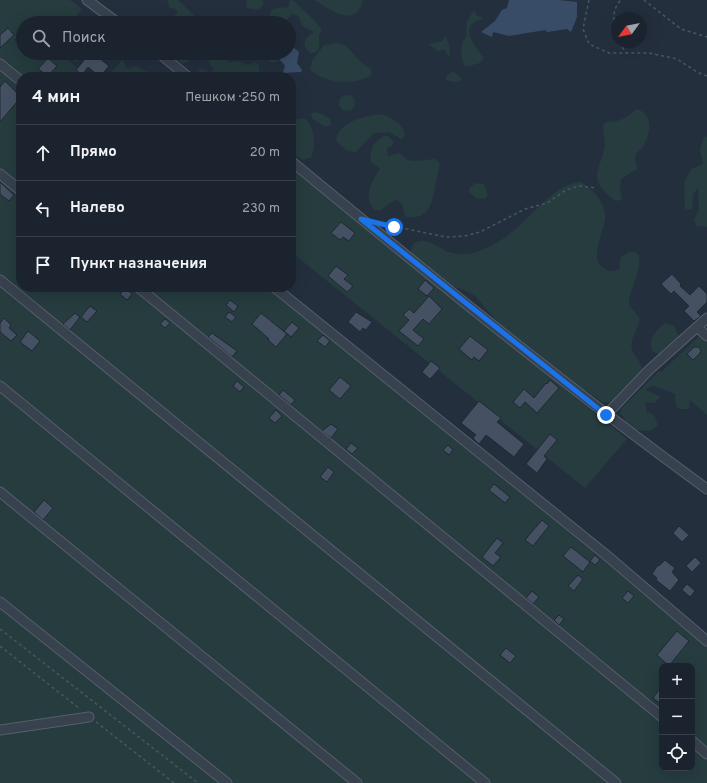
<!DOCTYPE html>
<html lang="ru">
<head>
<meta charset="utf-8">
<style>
  body { margin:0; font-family:Overpass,sans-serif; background:#242b36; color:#f1f3f6 }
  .controls { position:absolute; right:12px; bottom:12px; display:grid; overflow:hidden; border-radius:8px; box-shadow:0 4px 16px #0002 }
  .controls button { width:36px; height:36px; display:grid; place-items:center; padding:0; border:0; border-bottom:1px solid #39404a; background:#1b232e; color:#f1f3f6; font:20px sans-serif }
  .compass { position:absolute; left:611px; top:12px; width:36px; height:36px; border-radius:50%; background:#1b232e; box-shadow:0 4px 16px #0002; rotate:237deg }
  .stop { position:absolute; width:12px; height:12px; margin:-9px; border:3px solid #1a73e8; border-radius:50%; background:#fff }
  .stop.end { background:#1a73e8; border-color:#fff; box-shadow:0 1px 4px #0008 }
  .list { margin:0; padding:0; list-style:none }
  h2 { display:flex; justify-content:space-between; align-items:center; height:52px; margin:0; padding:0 16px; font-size:17px }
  h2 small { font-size:13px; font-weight:400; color:#a0a4aa }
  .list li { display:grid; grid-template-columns:26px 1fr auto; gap:12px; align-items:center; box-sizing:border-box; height:56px; padding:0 16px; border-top:1px solid #39404a }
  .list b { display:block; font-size:15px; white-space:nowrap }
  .list em { font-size:13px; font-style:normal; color:#a0a4aa }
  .icon { flex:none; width:22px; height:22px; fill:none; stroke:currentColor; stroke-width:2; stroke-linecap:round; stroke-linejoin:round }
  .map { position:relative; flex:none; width:707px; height:783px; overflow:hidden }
  .search { position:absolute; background:#1b232e; box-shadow:0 4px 16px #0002; left:16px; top:16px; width:280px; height:44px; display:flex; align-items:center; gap:10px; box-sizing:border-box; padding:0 14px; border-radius:22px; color:#a0a4aa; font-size:15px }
  .panel { position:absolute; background:#1b232e; box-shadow:0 4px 16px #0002; left:16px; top:72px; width:280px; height:220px; border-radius:16px }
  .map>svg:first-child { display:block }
</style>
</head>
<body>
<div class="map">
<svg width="707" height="783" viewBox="0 0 707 783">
  <rect width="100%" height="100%" fill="#242f3e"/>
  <g fill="#263c3f" fill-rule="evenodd">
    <path d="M0,0H70L82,9L75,18L80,23H23V53H59L88,77H22L0,59Z"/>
    <path d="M167,0H178L195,16L196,23H175L173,17L178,12L176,9L170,8Z"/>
    <path d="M247,0H262L264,4L258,10L246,8Z"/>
    <path d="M290,0L294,1C304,12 312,16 322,30L319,36V46L316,52L310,53L304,46L306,38L314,32L302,26L298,16L292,14L283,23L273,22L270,15L272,9L281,7L288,8Z"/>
    <path d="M314,0H363C356,31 329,8 314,0Z"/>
    <path d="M474,10L477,16L483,17L482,19C456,26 476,47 484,58L480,63L465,67L461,56L462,43L466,37L467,21Z"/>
    <path d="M446,35L450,50L449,57L444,49L438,51L428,44L442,41Z"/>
    <path d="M338,43C350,45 352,54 360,61C363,64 367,66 371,69L372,74C356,87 325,83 310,70L312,61L324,45Z"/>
    <path d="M64,53H83L80,59L76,62Z"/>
    <path d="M177,53H189L188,62L183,64C178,62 178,58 177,53Z"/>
    <path d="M201,53H237L233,56L227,55L226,59L229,62L236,61L248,65L256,62L259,66V73L256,75L249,74L247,77H200L198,74L200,68L210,73L214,69Z"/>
    <path d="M269,53H279L277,62H270Z"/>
    <path d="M123,59L126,68L130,69L135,66C140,67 143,71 149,72L151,77H107Z"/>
    <path d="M0,67L21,85V287H267L597,555L707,646V783H0ZM662,666H692V768H662Z"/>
    <path d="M452,71L461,77L462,80L454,82L446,80V77Z"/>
    <circle cx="347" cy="103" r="8"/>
    <path d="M637,109C654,115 651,134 643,146C641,149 638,151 636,154C634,159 637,164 637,169L621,179L620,189L622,200L615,201C590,179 596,178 604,150C606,141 603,134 603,125L606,122C623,121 624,119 637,109Z"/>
    <path d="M314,112L322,114L330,119L331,125L325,127L313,119L311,114Z"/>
    <path d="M382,114C392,118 404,124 405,136L401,139L389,132L374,133L356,152L347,151L336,141C338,121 365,116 382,114Z"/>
    <path d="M304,118C315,126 316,145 311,157L303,160L291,152V123L297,119Z"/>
    <path d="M384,136H388L394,142L392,146L387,148L388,156L399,153L408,160L415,161L435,159L440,164C433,184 438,222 406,217C402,209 405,202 395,200L380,210H374C362,194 373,182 380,168L371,162C369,150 373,142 384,136Z"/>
    <path d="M704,136L707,137V227L696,226L694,220L699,209L698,188L693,194L692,209L685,210L684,183L691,169L703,164L700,150Z"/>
    <path d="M291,168L627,439L585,488L291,252Z"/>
    <path d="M581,182C593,190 602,198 605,213C608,229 584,260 607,270C611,272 615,271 619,269L621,257L629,252H635L639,255C642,271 627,297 629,303C631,308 637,314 640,319C639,328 629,340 632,349C634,357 641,360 642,369C636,378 621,397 612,402C609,403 606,402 603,402L557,371L507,333L475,296L462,289L452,286L415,257L411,252L413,244C427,234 438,250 452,253C462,255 473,254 482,250C498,244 512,233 524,221C540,207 558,183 581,182Z"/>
    <path d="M476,183L484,184L488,195L485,199L476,198L469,192L470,187Z"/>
    <path d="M666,323L674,326L680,338L661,354C641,353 654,328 666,323Z"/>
    <path d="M707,329V415L690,400L689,409H680L676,406L675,394L654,386L645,389L660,397L655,403L645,402L647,412L654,415L658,425L650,431L631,430L625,423V418L620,413L622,408L659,371L661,372Z"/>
  </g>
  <g fill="#394c67">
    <path d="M509,0H559L577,2V17L571,32L567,29L547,32L545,30L509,36L493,32L492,37L481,32L495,21L502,10L507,8Z"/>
    <path d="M289,47L294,48L299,52L297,63L302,70L301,72L283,73L285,66L280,60L281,53H289Z"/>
  </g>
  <g fill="#455162" stroke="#1f2835">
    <path d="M8,28L14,35L0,48V35Z"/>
    <path d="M23,32V41L19,45L15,40Z"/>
    <path d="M90,53H93L109,66L100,77L88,67L82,75L76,70Z"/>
    <path d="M48,58L57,66L48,76L38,69Z"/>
    <path d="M5,81L21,97L0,122V87Z"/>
    <path d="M0,182L14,195L9,201L0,194Z"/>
    <path d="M341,222L355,233L349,241L343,237L340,240L331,233Z"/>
    <path d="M336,266L348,275L344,279L353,286L347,292L328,276Z"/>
    <path d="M672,274L681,284L680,286L690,295L699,286L707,294V302L697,312L701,316L694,321L684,311L689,306L674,291L671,294L661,284Z"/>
    <path d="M425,280L434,288L427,296L418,289Z"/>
    <path d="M125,288L132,294L127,300L120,294Z"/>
    <path d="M429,296L442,309L429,324L423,319L413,330L424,339L418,346L399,331L409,320L403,315L409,309L414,313Z"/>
    <path d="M230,300L238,306L234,312L226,305Z"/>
    <path d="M90,306L97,311L87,322L81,317Z"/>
    <path d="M229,312L236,317L232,322L225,317Z"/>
    <path d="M356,312L372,322L366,330L363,328L360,332L348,322Z"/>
    <path d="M75,313L80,317L70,330L63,324Z"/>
    <path d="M261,313L287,334L276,347L268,340L269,339L252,324Z"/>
    <path d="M4,318L11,325L9,328L17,335L11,341L0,332V323Z"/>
    <path d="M165,319L170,323L165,328L160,324Z"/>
    <path d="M292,322L299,328L291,337L284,331Z"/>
    <path d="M28,331L40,341L32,351L20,342Z"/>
    <path d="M212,333L237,351L232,357L208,337Z"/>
    <path d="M323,335L330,341L325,347L317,341Z"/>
    <path d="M470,336L488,350L479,361L474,357L472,360L459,349Z"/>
    <path d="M694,347H698L701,350L700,353L693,360L687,354Z"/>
    <path d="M431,361L440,368L430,379L422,372Z"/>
    <path d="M340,377L351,386L340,399L329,390Z"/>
    <path d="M550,380L559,388L537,413L525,402L520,408L513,402L524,389L534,398L546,383L547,384Z"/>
    <path d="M237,381L244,387L240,392L233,386Z"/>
    <path d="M283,390L295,400L291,405L279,395Z"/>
    <path d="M479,401L501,418L497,422L524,444L514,457L486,435L479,444L473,438L476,435L461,423Z"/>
    <path d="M276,410L282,416L275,423L269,418Z"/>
    <path d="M331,424L338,429L331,438L322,431Z"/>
    <path d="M550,434L557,440L544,456L547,459L537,473L526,464Z"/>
    <path d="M351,443L358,448L352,454L346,449Z"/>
    <path d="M448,445L453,450L449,455L443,450Z"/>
    <path d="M328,467L334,472L327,482L320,477Z"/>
    <path d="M494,484L510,497L505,503L489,490Z"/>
    <path d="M44,500L53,508L43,520L34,512Z"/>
    <path d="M542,520L549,526L533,546L525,540Z"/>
    <path d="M679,526L689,535L682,542L673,533Z"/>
    <path d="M497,538L503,543L495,553L501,557L493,566L482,557Z"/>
    <path d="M571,547L590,562L583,572L563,556Z"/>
    <path d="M595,555L600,560L595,565L590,561Z"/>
    <path d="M695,557L701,563L692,572L686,566Z"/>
    <path d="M665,560L675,568L672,572L679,580L670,591L656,580L657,578L652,574L658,565L659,566Z"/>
    <path d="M578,575L583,579L574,591L568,586Z"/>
    <path d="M687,584L695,591L690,597L682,590Z"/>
    <path d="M532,591L539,597L533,604L526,598Z"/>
    <path d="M628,591L634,596L628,603L622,598Z"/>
    <path d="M559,615L564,619L559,625L554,620Z"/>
    <path d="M677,631L689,641L669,666L657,655Z"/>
    <path d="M506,648L516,656L510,663L500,655Z"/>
    <path d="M662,686V705L653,698Z"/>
  </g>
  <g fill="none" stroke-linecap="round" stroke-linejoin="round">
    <g stroke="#565f6c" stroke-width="11">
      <g id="minor">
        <path d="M87,0L118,23"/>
        <path d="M159,53L188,77"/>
        <path d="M0,64L21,81"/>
        <path d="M291,161C427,273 564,385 707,489"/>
        <path d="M0,174L21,191"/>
        <path d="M0,280L616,783"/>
        <path d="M138,287L662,717"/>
        <path d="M274,287L605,554L707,641"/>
        <path d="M698,328L707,336"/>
        <path d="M0,386L485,783"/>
        <path d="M606,415L649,370L707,318"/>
        <path d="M0,492L357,783"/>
        <path d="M0,602L227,783"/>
        <path d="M0,730L89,717"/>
        <path d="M692,741L707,754"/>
      </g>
    </g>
    <g stroke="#44595c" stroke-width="1.5" stroke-dasharray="3 3" stroke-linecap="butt">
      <path d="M589,0L583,29L589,44L609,53H649L677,59L697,72L707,76"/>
      <path d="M644,0L681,29L707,37"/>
      <path d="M617,38C613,26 611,9 621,0"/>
      <path d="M619,42L626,53"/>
      <path d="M382,224L446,237L465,236L480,232L525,209L547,203L566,190L579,186L597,188"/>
      <path d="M0,629L198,783"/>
      <path d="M0,646L80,709"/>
      <path d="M96,722L174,783"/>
    </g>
    <use href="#minor" stroke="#38414e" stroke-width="9"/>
  </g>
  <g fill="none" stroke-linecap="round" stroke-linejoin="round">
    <path stroke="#1a73e8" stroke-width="5" d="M394,227L361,219L606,415"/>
  </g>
</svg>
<div class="controls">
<button>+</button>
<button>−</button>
<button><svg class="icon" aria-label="locate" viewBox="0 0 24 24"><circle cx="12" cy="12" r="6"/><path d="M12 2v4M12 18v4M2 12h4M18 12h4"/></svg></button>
</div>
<svg class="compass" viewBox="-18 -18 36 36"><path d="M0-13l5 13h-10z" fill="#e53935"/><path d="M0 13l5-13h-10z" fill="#a0a4aa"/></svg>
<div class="stop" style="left:394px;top:227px"></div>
<div class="stop end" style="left:606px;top:415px"></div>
<div class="search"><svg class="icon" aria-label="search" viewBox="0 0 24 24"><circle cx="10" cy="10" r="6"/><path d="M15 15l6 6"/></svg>Поиск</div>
<section class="panel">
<h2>4 мин<small>Пешком · 250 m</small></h2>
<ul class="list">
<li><svg class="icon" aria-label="ahead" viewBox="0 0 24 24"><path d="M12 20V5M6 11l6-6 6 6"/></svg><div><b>Прямо</b></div><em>20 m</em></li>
<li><svg class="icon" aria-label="left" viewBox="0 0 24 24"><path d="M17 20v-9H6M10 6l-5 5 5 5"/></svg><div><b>Налево</b></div><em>230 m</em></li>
<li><svg class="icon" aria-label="arrive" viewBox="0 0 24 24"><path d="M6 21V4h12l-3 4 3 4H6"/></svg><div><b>Пункт назначения</b></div></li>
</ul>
</section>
</div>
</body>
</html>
